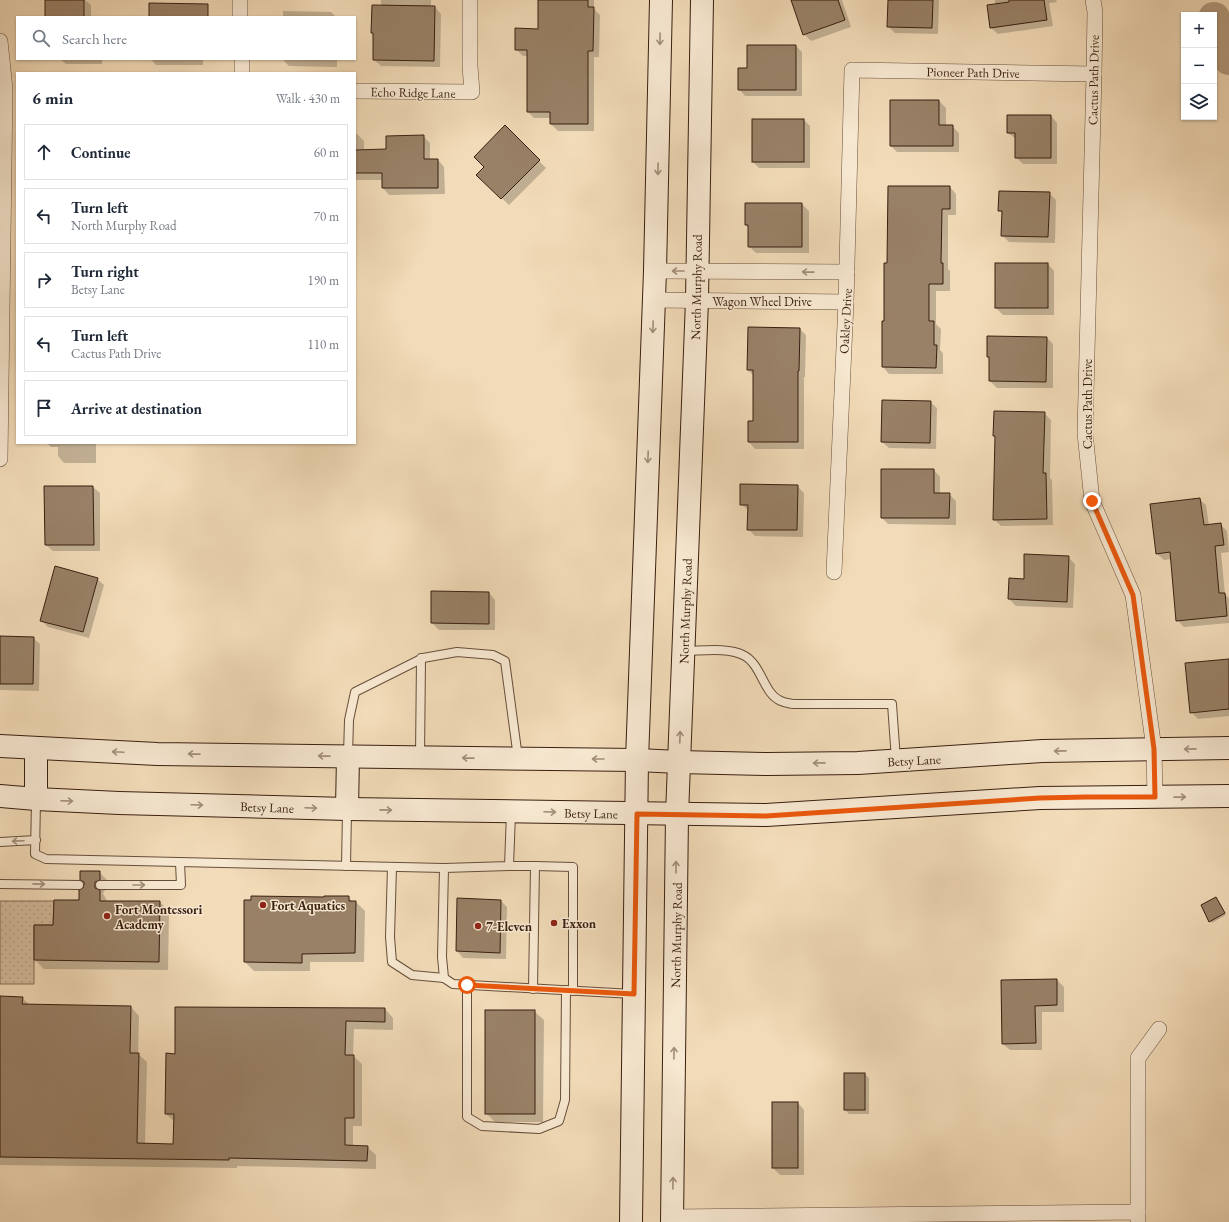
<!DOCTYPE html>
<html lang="en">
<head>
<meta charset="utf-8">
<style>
  body { margin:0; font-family:"EB Garamond",serif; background:#f2f2f3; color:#1f2937 }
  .controls { position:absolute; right:12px; top:12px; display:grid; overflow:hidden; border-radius:0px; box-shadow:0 1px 3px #0004 }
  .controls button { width:36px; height:36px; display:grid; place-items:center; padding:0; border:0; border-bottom:1px solid #e0e1e3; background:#fff; color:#1f2937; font:20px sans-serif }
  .stop { position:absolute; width:12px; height:12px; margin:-9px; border:3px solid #ea580c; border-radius:50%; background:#fff }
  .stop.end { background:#ea580c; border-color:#fff; box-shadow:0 1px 4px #0008 }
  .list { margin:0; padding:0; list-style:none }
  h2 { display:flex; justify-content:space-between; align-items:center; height:52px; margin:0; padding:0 16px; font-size:17px }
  h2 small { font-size:13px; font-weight:400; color:#747a83 }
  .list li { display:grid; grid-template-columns:26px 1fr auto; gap:12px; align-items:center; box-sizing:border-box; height:56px; margin:0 8px 8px; padding:0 8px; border:1px solid #e0e1e3; border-radius:0px }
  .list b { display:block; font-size:15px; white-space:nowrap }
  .list p { margin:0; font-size:13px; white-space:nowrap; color:#747a83 }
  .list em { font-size:13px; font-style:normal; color:#747a83 }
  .icon { flex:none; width:22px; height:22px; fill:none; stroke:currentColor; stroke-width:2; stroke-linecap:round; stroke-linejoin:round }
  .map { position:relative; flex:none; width:1229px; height:1222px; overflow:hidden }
  .search { position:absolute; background:#fff; box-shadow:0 1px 3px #0004; left:16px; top:16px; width:340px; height:44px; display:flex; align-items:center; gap:10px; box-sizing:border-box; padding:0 14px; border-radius:0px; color:#747a83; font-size:15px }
  .panel { position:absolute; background:#fff; box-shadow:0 1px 3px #0004; left:16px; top:72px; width:340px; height:372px; border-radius:0px }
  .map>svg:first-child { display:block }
</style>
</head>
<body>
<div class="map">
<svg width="1229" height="1222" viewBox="0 0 1229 1222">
  <defs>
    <pattern id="park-dots" width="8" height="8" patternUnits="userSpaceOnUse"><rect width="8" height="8" fill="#d3bb9b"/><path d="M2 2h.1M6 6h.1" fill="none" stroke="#b6a084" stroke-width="1.8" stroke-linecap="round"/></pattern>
  </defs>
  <rect width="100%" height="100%" fill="#f2dbb8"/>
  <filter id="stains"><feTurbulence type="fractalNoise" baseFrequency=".005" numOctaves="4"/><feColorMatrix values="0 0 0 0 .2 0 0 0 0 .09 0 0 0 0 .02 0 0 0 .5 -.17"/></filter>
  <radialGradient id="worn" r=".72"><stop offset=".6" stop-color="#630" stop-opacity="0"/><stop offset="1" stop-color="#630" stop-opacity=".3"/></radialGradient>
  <path fill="url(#park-dots)" stroke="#866d56" d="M0,901H54L53,925H34V984H0Z"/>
  <g fill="#0003">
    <path d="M46,0H85L91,5V17H46Z"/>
    <path d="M381,0H431V7H435L441,14L440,67L381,66L374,60V35L372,33L381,6Z"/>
    <path d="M539,0H594V9L600,15L599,57H594V131H558L551,124V118H534L528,112V56H523L516,49L539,30Z"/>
    <path d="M791,0H842L851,27L811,41L804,34Z"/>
    <path d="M889,0H939L938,34L895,33L888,26Z"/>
    <path d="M995,0H1056L1057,2L1049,3L1053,26L998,34L991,28L995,5Z"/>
    <path d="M283,11L331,12L336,17H283Z"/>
    <path d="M796,46L802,52V96H745L739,89Z"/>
    <path d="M60,59H102V64H66Z"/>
    <path d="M151,59H203V65H156Z"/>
    <path d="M282,59H337V67L289,66Z"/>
    <path d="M891,101H939L946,108V126H952L959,133V152H897L891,146Z"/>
    <path d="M1051,116L1057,123V164H1023L1016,157V139L1008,133Z"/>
    <path d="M804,120L810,126V168H759L753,162Z"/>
    <path d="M505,127L546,168L509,205L478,175L486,167Z"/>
    <path d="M355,134H357L364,141V151L387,150L423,136L430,143V160H438L444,167L445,194L389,195L383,188V180H355Z"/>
    <path d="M950,187L956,194V215H948V269L950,271V291H936V324L941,329L940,350L943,353V374H889L883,367L888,264Z"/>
    <path d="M1049,193L1056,200L1055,243L1009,242L1002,235L1003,214L999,210Z"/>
    <path d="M802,204L809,211V253H756L749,246V228L746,225Z"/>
    <path d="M996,264H1048L1054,271V315H1003L996,308Z"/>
    <path d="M800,329L806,335L805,377H804V449H755L749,442L754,422V376L748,370Z"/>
    <path d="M1047,338L1053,344V388H997L990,381V359L988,356Z"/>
    <path d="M930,402L937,408L936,449L889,448L882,442Z"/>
    <path d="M1044,413L1051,420L1050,478L1052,480L1053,525L1001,526L994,519L996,438L994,436Z"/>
    <path d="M47,443H96V463H64L58,456V447H51Z"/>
    <path d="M934,470L940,477V494H949L956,501V525L888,524L882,518Z"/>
    <path d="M797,486L804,493L803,537L755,536L748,529L749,511L741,504Z"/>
    <path d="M93,487L100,493V551H53L46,545Z"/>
    <path d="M1199,499L1206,505L1209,526L1220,524L1227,531L1229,552L1221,553L1225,594L1229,598V623L1184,627L1177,620L1172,559L1164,560L1157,554Z"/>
    <path d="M1068,557L1075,564L1073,608L1016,606L1009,599L1010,579L1025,580Z"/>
    <path d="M97,579L104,585L89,638L48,627L41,620Z"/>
    <path d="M489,593L495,600V630H439L432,623Z"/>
    <path d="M0,637L33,638L40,644L39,691L0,690Z"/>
    <path d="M1229,660V716L1198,719L1191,712Z"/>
    <path d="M99,872L108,881V889L104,891L103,894L108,902H160L169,912L168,970L44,969L35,960L54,926L80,901L85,884L81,879Z"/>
    <path d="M348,897L353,902H356L365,911L364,962H310V971H254L245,962V901Z"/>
    <path d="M1216,898L1226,915L1212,923L1210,921Z"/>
    <path d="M458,900L501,901L507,907L506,959L463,958L457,951Z"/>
    <path d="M1057,980L1064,987V1012H1042V1050H1010L1003,1044Z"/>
    <path d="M0,997L22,998L30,1005L131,1007L139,1016L138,1054L147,1062L145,1144L174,1145L175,1122L166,1114L176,1055L385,1009L393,1018V1030L354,1029L353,1056L362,1064V1126H353V1147H367L376,1155V1169L237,1166V1168L0,1165Z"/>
    <path d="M534,1011L544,1020L543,1122H495L486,1113Z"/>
    <path d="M845,1074H865L869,1078V1114H849L845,1110Z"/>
    <path d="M798,1103L804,1110V1175H780L773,1168Z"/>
  </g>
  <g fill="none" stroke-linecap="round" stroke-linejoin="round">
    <path stroke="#b39b7f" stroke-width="32" d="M1214,18L1224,47L1229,59"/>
  </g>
  <g fill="#998167" stroke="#391f10">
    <rect x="45" y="0" width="39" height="17"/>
    <path d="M538,0H588V7H594L593,51H588V124H550V112H527V50H515V28L538,29Z"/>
    <path d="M791,0H838L845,20L803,35Z"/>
    <path d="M888,0H933L932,28L887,27Z"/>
    <path d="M1009,0H1044L1047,20L990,28L987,5L1009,2Z"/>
    <path d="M149,3L208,4V17H149Z"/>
    <path d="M372,5L435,6L434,61L373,60V33H371Z"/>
    <path d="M747,45H796V90H738V68H747Z"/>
    <path d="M890,100H939V125H953V146H890Z"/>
    <path d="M1007,115H1051V158H1015V133H1007Z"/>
    <rect x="752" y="119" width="52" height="43"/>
    <path d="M505,125L540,160L501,199L476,175L484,167L474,157Z"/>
    <path d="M424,135V159H438V188H382V173H355V150L386,149V136Z"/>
    <path d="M888,186H950V209H942L941,263H943V284H929V321H934V345H937L936,368L882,367V321H884V263H887Z"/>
    <path d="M999,191L1050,192L1048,237L1001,236L1002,211H998Z"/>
    <path d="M745,203H802V247H748V225H745Z"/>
    <rect x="995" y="263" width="53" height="45"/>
    <path d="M748,327L800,328L799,371H798V442H748V421H753V370H747Z"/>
    <path d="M987,336L1047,337L1046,382L989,381V357H987Z"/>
    <path d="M882,400L931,401L930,443L881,442Z"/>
    <path d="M994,411L1045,412L1043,473H1046L1047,519L993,520L995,436H993Z"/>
    <path d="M881,469H934V493H950L949,518H881Z"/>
    <path d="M740,484L798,485L797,530H747L748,505H740Z"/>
    <path d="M44,486H93L94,545H45Z"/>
    <path d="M1200,498L1204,525L1221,523L1224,545L1215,546L1219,593H1225L1227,616L1176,621L1170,552L1156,554L1150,504Z"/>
    <path d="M1024,554L1069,556L1067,602L1008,599L1009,578L1024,579Z"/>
    <path d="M55,566L98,578L83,632L40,621Z"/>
    <path d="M431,591L489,592V624L431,623Z"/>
    <path d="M0,636L34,637L33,684H0Z"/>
    <path d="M1229,659V709L1190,713L1185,663Z"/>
    <path d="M80,871H100V880L95,882V888L100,890V901H160L159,962L34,960V925H53L54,900H79V890L83,888L84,885V882L80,880Z"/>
    <path d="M251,896L324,897V896H349V901H356L355,953L302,954V963L244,962V900H251Z"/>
    <path d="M1216,897L1225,913L1209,922L1201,905Z"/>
    <path d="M457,898L501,900L500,953L456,951Z"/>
    <path d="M1057,979V1005L1035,1006L1036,1043L1002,1044L1001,980Z"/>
    <path d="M0,996L23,997L22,1004L131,1006L130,1053H139L137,1143L173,1144L174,1114H165L166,1053L175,1054V1007L385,1008V1022L346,1021L345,1055H354V1118H345V1145L368,1146L367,1161L229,1158V1160L0,1157Z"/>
    <rect x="485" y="1010" width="50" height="104"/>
    <rect x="844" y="1073" width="21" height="37"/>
    <rect x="772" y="1102" width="26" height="66"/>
  </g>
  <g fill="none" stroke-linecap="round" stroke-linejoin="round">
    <g stroke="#674e3a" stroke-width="10">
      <g id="lane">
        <path d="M684,651C701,651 728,647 743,655C762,664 763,694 781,701C785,703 789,703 793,704H892L896,760"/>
        <path d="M348,755L349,720L355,692L423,658L457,652L493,655L505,661L518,758"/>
        <path d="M420,756L421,658"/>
        <path d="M36,800L35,854L46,859L444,868"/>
        <path d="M511,813L509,866L444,868L442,957L444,978L453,984L633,994"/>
        <path d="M0,842L36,840"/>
        <path d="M346,866L347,811"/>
        <path d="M509,866H535L533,989"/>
        <path d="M535,866L573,867V991"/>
        <path d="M392,867L390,937L392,962L412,975L444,978"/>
        <path d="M0,884L79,885"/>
        <path d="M100,885H181L180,862"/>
        <path d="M467,985V1117L482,1126L539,1129L559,1121L565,1100L566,990"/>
      </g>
    </g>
    <g stroke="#674e3a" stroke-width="16">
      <g id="street">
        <path d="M240,0V17"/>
        <path d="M1093,0L1095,12L1094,74L1085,433L1092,501L1133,595L1154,749L1155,797"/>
        <path d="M0,41L5,89L0,459"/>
        <path d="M242,59V73"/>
        <path d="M355,91L472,92L470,66V0"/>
        <path d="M655,271L847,272"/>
        <path d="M654,300L846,302"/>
        <path d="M834,572L846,302L852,70L1094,74"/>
        <path d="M1138,1212V1058L1159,1029"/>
        <path d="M672,1217L1138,1212V1222"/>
      </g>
    </g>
    <g stroke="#391f10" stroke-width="24">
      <g id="secondary">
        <path d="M0,746L157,754L637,760L679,762L767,764L858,763L1042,751L1229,748"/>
        <path d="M0,796L36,799L119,803L347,809L766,815L1040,798L1229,796"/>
        <path d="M36,799V748"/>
        <path d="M347,809L348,756"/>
        <path d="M631,1222L637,760L655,271L661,0"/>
        <path d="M672,1222L677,815L697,300L702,0"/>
      </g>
    </g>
    <use href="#lane" stroke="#f7e8d1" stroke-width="8"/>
    <use href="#street" stroke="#f7e8d1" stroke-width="15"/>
    <use href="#secondary" stroke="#f7e8d1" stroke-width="22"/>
  </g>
  <defs><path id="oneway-shaft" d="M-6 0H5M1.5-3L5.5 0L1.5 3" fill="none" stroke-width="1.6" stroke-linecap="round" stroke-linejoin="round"/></defs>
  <g stroke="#a28e7a">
    <use href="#oneway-shaft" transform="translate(660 39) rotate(91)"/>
    <use href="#oneway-shaft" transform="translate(658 169) rotate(91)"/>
    <use href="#oneway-shaft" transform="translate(678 271) rotate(-180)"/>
    <use href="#oneway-shaft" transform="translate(808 272) rotate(-179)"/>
    <use href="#oneway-shaft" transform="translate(653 327) rotate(92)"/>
    <use href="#oneway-shaft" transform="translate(648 457) rotate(92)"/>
    <use href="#oneway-shaft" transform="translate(680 737) rotate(-88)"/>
    <use href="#oneway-shaft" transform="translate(1190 749) rotate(179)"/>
    <use href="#oneway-shaft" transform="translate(1060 751) rotate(179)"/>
    <use href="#oneway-shaft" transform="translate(118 752) rotate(-177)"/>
    <use href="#oneway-shaft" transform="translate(194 754) rotate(-179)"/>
    <use href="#oneway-shaft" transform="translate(324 756) rotate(-179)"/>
    <use href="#oneway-shaft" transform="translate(468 758) rotate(-179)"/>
    <use href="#oneway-shaft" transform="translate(598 759) rotate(-180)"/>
    <use href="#oneway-shaft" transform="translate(819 763) rotate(179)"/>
    <use href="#oneway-shaft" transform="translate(1180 797) rotate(-1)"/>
    <use href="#oneway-shaft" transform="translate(67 801) rotate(2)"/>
    <use href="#oneway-shaft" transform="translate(197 805) rotate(2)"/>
    <use href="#oneway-shaft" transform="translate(311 808) rotate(2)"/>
    <use href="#oneway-shaft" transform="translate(386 810) rotate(1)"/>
    <use href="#oneway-shaft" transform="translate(550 812) rotate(2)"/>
    <use href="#oneway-shaft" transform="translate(18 841) rotate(178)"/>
    <use href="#oneway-shaft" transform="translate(676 867) rotate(-90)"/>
    <use href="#oneway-shaft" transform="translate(39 884) rotate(1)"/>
    <use href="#oneway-shaft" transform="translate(139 885)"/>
    <use href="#oneway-shaft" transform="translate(674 1053) rotate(-89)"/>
    <use href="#oneway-shaft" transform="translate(673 1183) rotate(-89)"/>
  </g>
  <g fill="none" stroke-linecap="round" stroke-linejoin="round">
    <path stroke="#ea580c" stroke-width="5" d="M467,985L634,994L637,814L766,816L1040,798L1086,797H1155L1154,749L1133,595L1092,501"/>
  </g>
  <g fill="#8f2418" stroke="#f7e8d1" stroke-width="1.5">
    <circle cx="263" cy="905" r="4"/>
    <circle cx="107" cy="916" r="4"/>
    <circle cx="554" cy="923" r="4"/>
    <circle cx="478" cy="926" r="4"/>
  </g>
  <g text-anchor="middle" stroke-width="3" stroke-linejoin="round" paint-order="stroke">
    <g font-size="13" fill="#391f10" stroke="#f7e8d1">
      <text transform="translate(973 72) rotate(1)" y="5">Pioneer Path Drive</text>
      <text transform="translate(1093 80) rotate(-89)" y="5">Cactus Path Drive</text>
      <text transform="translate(413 92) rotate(1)" y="5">Echo Ridge Lane</text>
      <text transform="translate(696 287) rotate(-89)" y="5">North Murphy Road</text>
      <text x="762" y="306">Wagon Wheel Drive</text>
      <text transform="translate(845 321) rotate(-87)" y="5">Oakley Drive</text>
      <text transform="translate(1087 404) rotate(-90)" y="5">Cactus Path Drive</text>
      <text transform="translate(685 611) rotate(-88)" y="5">North Murphy Road</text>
      <text transform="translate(914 760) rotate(-3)" y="5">Betsy Lane</text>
      <text transform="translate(267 807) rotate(2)" y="5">Betsy Lane</text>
      <text transform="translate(591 813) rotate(1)" y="5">Betsy Lane</text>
      <text transform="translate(676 935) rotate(-89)" y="5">North Murphy Road</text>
    </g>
    <g font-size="13" font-weight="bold" fill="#391f10" stroke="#f7e8d1" text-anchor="start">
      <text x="271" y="910">Fort Aquatics</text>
      <text x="115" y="914">Fort Montessori<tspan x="115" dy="15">Academy</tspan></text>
      <text x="562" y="928">Exxon</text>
      <text x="486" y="931">7-Eleven</text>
    </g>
  </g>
  <rect width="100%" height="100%" filter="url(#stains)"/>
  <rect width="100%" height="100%" fill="url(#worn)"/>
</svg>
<div class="controls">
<button>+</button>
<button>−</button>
<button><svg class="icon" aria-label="layers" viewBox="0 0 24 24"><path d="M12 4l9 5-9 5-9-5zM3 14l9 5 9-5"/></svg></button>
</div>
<div class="stop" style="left:467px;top:985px"></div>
<div class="stop end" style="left:1092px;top:501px"></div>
<div class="search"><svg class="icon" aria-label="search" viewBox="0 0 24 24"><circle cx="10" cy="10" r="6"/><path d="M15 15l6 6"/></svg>Search here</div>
<section class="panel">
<h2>6 min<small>Walk · 430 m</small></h2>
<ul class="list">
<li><svg class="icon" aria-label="ahead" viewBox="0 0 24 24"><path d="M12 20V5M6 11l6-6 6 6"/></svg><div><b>Continue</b></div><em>60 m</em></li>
<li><svg class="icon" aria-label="left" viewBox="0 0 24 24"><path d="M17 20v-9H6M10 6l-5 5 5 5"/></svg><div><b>Turn left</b><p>North Murphy Road</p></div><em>70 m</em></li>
<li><svg class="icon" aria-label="right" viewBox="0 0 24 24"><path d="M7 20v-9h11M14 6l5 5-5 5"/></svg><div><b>Turn right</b><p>Betsy Lane</p></div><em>190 m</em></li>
<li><svg class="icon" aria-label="left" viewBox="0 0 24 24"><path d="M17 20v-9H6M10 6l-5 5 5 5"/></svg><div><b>Turn left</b><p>Cactus Path Drive</p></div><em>110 m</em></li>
<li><svg class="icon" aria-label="arrive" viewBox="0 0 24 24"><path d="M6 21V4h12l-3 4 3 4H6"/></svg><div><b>Arrive at destination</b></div></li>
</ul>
</section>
</div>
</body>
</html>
